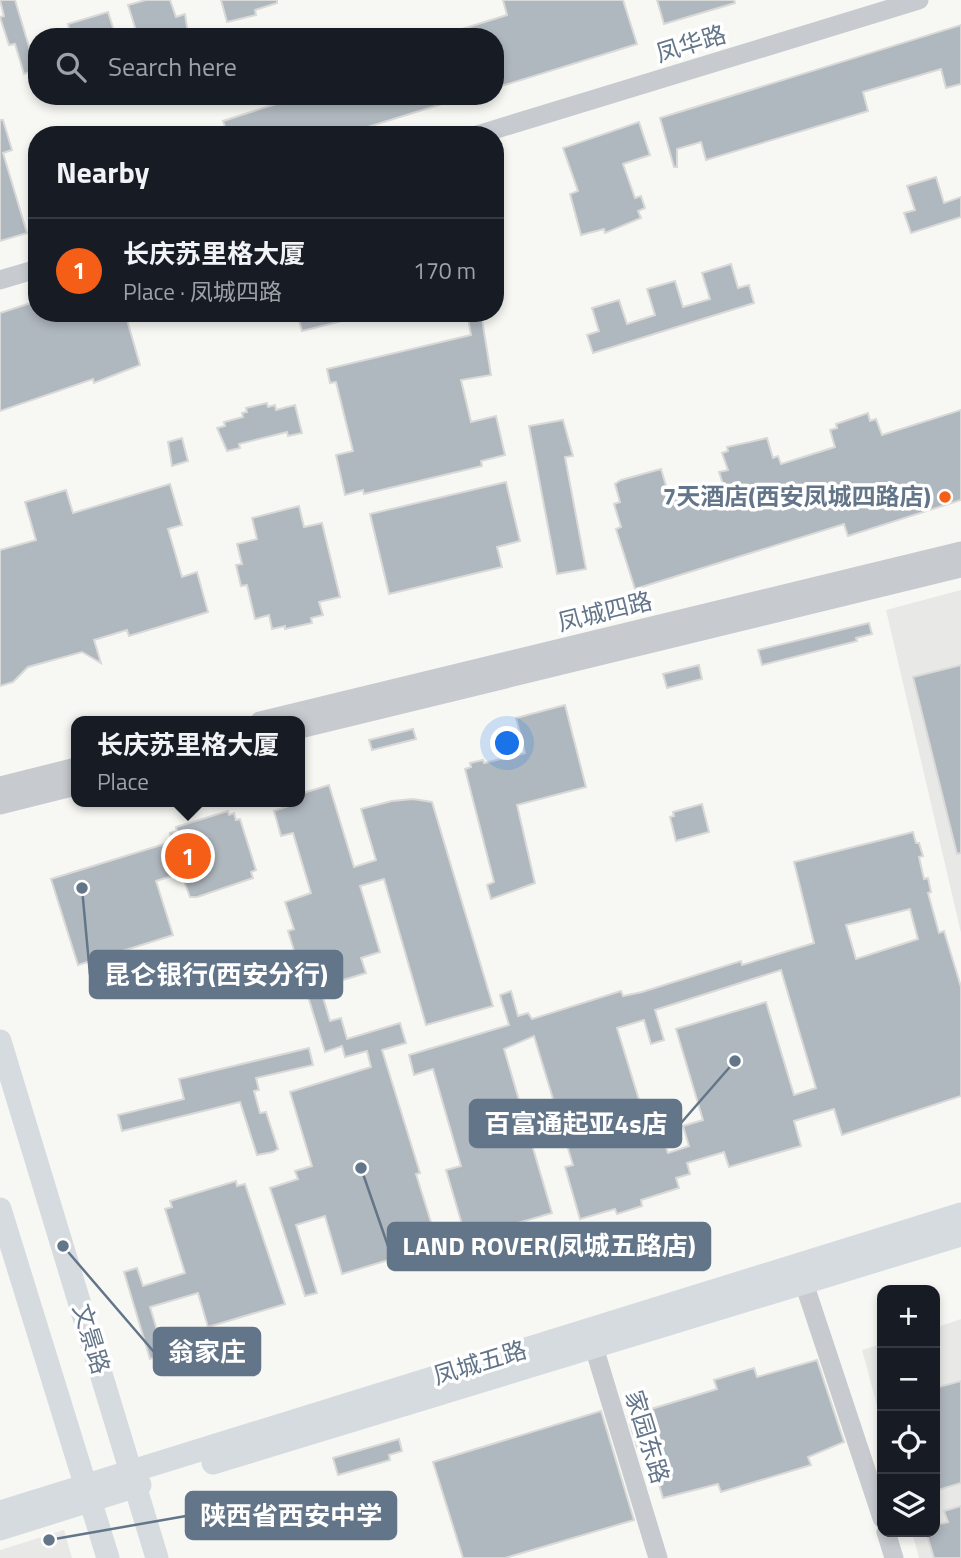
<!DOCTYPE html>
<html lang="en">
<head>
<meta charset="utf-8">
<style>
  body { margin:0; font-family:"Titillium Web","Noto Sans SC",sans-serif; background:#20242c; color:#f1f3f6 }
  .controls { position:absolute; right:21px; bottom:21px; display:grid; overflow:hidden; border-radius:14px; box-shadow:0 4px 10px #0003 }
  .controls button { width:63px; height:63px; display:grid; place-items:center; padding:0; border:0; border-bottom:2px solid #363941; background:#171b24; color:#f1f3f6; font:35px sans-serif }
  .you { position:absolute; left:508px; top:744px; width:24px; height:24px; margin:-18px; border:5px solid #fff; border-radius:50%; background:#1a73e8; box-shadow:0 0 0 10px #1a73e833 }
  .badge { display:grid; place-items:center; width:46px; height:46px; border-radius:50%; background:#f55e17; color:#fff; font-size:23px; font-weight:700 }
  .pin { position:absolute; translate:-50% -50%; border:4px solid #fff; box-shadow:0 2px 7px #0006 }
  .popup { position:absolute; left:71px; top:716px; width:234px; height:91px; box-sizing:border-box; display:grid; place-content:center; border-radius:14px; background:#171b24; filter:drop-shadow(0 2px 5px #0005); font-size:23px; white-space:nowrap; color:#9ea1a6 }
  .popup b { font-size:26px; color:#f1f3f6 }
  .popup::after { content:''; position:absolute; left:50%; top:100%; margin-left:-14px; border:14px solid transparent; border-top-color:#171b24 }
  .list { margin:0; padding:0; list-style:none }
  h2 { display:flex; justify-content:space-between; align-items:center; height:91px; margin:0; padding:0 28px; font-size:30px }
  h2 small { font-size:23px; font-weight:400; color:#9ea1a6 }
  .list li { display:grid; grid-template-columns:46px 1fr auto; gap:21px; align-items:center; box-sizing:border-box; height:105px; padding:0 28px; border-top:2px solid #363941 }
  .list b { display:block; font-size:26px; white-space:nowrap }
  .list p { margin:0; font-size:23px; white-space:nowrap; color:#9ea1a6 }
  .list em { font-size:23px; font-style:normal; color:#9ea1a6 }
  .icon { flex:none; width:38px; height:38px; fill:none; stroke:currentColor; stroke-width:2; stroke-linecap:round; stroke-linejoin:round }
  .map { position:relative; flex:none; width:961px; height:1558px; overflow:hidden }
  .search { position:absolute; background:#171b24; box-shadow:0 4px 10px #0003; left:28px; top:28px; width:476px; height:77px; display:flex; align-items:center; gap:18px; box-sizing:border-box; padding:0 24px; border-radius:28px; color:#9ea1a6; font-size:26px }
  .panel { position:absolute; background:#171b24; box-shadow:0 4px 10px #0003; left:28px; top:126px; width:476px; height:196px; border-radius:28px }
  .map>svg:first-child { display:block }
</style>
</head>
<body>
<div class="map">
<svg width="961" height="1558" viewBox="0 0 961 1558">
  <rect width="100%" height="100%" fill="#f7f8f4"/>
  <g fill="#e8e9e7">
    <path d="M961,590V933L886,610Z"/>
    <path d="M961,1319V1558H919L912,1532H935V1328Z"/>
    <path d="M882,1344V1424L862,1350Z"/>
    <path d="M64,1530L72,1558H0V1550Z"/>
  </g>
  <g fill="#b0b8bf" stroke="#d9d9d7" stroke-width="2" fill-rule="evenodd">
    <path d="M0,0H15L36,70L24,74L15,44L9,45L0,17L4,16Z"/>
    <path d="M146,0H170L176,17L185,14L188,34L138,37L128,5Z"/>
    <path d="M221,0H277V3L255,10L256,15L227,22Z"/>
    <path d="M503,0H623L637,44L495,88V37H446V34L507,15Z"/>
    <path d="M657,0H734L735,3L664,24Z"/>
    <path d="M108,12L116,37H71L68,24Z"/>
    <path d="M961,25V84L946,88L941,69L863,92L868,111L706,160L701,142L677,149V167H674L660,118Z"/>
    <path d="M301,96H337L338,100L349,96H458V99L342,135H228L223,121Z"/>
    <path d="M0,120H3L12,150L3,153L27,233L0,241Z"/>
    <path d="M639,122L650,155L623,164L635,198L641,196L645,208L638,211L641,218L605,233L604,229L581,235L570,194L578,191L563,148Z"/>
    <path d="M936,177L944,203L961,197V217L911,233L904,213L915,210L907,186Z"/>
    <path d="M731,264L738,288L749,285L754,303L593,353L587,335L599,331L592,308L619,300L627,324L655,315L647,289L675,281L683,307L710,299L702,273Z"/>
    <path d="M37,301V313H125L140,365L104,379L94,383L93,379L0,411V313Z"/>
    <path d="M297,313H357L358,317L302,331Z"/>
    <path d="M467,313H481L491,375L461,380L471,422L496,416L505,455L481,461L482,466L364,494L363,490L345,495L336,455L353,451L336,382L330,383L327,369L471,335Z"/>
    <path d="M267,403L268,407L275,405L276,410L295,405L302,433L288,436L287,432L239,444L240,448L227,451L217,428L225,426L224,422L243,417L242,413L247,412L246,408Z"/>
    <path d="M961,410V500L848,536L844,524L635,589L616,529L621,527L614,504L620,502L615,484L621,480L661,469L667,489L673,487L677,499L723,484L719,472L728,470L722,453L728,451L727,447L767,438L773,458L778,456L781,464L835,447L830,430L837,428L836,424L868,413L870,421L876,419L882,435Z"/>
    <path d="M563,420L573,456L565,457L586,569L557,574L529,426Z"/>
    <path d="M182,438L188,461L172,466L168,442Z"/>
    <path d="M506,482L520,541L497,547L502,567L389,594L370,514Z"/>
    <path d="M170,484L182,525L168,529L182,577L197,572L208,612L129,636L127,630L94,640L101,663L82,652L28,667L13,682L0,686V550L36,540L25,502L66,490L73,513Z"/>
    <path d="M299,506L304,527L322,523L340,597L319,602L323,615L311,618L312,623L285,629V626L272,629L269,615L255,619L247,585L241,586L236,565L242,564L237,544L257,539L252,518Z"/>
    <path d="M869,623L872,634L856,638L857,641L762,665L758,650Z"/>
    <path d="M699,665L702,679L667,688L663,674Z"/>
    <path d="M961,665V853L957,854L913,677Z"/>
    <path d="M565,705L586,787L517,805L535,883L491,899L487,885L494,882L465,769L471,767L470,763L483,760L484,763L525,753L516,718Z"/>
    <path d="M413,729L416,739L372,750L369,740Z"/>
    <path d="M329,785L354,867L376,860L361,809L392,801L413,799L432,802L493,1006L426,1025L384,879L360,886L380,952L361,958L366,973L320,987L330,1021L341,1018L347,1039L400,1023L406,1043L382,1050L420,1173L416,1174L438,1245L342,1274L325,1216L296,1225L317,1293L305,1296L270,1188L298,1179L295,1171L312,1166L290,1092L371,1067L367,1051L345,1057L342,1046L325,1052L288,931L294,929L285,902L311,893L293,833L281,836L274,811L300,802V794Z"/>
    <path d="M702,804L709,832L676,841L670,817L674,816L673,812Z"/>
    <path d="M228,811L229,815L234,813L236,820L240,819L256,870L251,872L253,878L197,897H190L181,873L156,881L173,935L78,965L51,879L171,842L170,833L177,831L176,827Z"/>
    <path d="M913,832L916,843H919L923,856L919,857L924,879L928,878L931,892L928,893L939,933L944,931L961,987V1096L842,1135L834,1109L794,1121L801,1146L729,1167L724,1152L687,1163L690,1174L676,1178L679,1188L641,1200L642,1206L617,1214L615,1209L580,1219L565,1167L573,1165L534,1036L504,1049L552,1213L466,1238L446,1170L461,1166L433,1069L414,1075L409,1055L509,1025L500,995L511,991L518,1016L528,1013L532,1019L621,991L623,996L642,992L741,961L742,965L814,943L794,862ZM910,909L918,939L856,959L846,925ZM781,970L816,1088L794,1095L766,1002L676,1029L703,1120L683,1126L689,1146L668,1153L662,1136L651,1139L617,1028L644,1020L651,1044L664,1040L655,1010Z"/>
    <path d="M309,1048L313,1065L256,1078L259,1090L254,1091L260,1113L266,1112L278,1149L273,1152L257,1155L240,1102L122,1131L118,1115L184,1099L179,1079Z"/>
    <path d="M236,1181L237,1186L245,1184L285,1304L208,1327L198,1293L150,1307L164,1354L150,1359L124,1272L137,1268L143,1286L185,1273L165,1209L172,1207L170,1201Z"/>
    <path d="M817,1360L844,1442L808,1457L811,1465L721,1492L718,1484L663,1498L648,1447L638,1450L628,1416L717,1389L714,1380L754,1368L757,1377Z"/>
    <path d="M961,1381V1483L935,1491V1388Z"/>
    <path d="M601,1411L634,1520L505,1558H463L433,1462Z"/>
    <path d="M399,1439L402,1451L389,1455L390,1460L338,1475L333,1458Z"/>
    <path d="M961,1506V1558H934L926,1532H935V1525L948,1522L944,1511Z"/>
  </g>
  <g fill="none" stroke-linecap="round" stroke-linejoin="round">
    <g stroke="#c7cbcf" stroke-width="19">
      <path d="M477,135L919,0"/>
      <path d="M0,280L37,269"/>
      <path d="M260,721L961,551"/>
      <path d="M300,729L961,568"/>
      <path d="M0,786L76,767"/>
      <path d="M0,805L76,786"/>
      <path d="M799,1268L882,1518"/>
      <path d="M590,1334L658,1558"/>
      <path d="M886,1532L894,1558"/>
    </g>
    <g stroke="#d6dbe0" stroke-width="23">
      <path d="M0,1041L157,1558"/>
      <path d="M0,1209L108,1558"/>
      <path d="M213,1463L961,1235"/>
      <path d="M0,1512L961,1214"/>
      <path d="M0,1529L140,1485"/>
    </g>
  </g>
  <circle fill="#f55e17" stroke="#fff" stroke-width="2.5" cx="945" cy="497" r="7"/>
  <g text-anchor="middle" stroke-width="7" stroke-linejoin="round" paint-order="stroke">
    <g font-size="24" fill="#637589" stroke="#fff">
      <text transform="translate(691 44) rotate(-17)" y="8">凤华路</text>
      <text transform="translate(605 612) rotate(-14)" y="8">凤城四路</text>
      <text transform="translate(91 1339) rotate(73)" y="8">文景路</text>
      <text transform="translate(480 1363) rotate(-17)" y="8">凤城五路</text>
      <text transform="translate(647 1437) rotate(73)" y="8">家园东路</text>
    </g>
    <g font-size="24" font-weight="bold" fill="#637589" stroke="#fff" text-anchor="end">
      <text x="931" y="505">7天酒店(西安凤城四路店)</text>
    </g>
  </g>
  <path fill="none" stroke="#637589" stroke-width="2.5" d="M82 888L90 975M735 1061L681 1123M361 1168L388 1246M63 1246L154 1352M49 1540L186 1516"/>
  <g fill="#637589" stroke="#fff" stroke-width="2.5">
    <circle cx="82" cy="888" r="7"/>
    <circle cx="735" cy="1061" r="7"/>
    <circle cx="361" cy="1168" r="7"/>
    <circle cx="63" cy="1246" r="7"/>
    <circle cx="49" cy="1540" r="7"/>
  </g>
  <g fill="#637589" stroke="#637589" stroke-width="2.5">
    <rect x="90" y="951" width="252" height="47" rx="7"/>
    <rect x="470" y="1100" width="211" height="47" rx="7"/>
    <rect x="388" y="1223" width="322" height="47" rx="7"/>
    <rect x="154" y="1328" width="106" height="47" rx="7"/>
    <rect x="186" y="1492" width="210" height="47" rx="7"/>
  </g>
  <g font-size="26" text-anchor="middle" font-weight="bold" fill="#fff">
    <text x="216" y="984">昆仑银行(西安分行)</text>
    <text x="576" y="1133">百富通起亚4s店</text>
    <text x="549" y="1255">LAND ROVER(凤城五路店)</text>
    <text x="207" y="1361">翁家庄</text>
    <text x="291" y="1525">陕西省西安中学</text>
  </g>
</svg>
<div class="controls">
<button>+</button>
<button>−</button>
<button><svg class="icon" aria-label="locate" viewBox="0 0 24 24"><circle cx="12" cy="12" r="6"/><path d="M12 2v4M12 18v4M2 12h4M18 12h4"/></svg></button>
<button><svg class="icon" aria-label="layers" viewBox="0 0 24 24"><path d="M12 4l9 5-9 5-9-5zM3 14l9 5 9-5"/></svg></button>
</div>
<div class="you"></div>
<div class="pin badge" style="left:188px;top:856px">1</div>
<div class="popup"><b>长庆苏里格大厦</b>Place</div>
<div class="search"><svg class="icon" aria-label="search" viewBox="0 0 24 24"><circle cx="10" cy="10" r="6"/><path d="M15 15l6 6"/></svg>Search here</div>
<section class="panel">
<h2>Nearby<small></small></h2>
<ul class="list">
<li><span class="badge">1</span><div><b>长庆苏里格大厦</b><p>Place · 凤城四路</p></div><em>170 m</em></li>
</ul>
</section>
</div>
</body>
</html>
